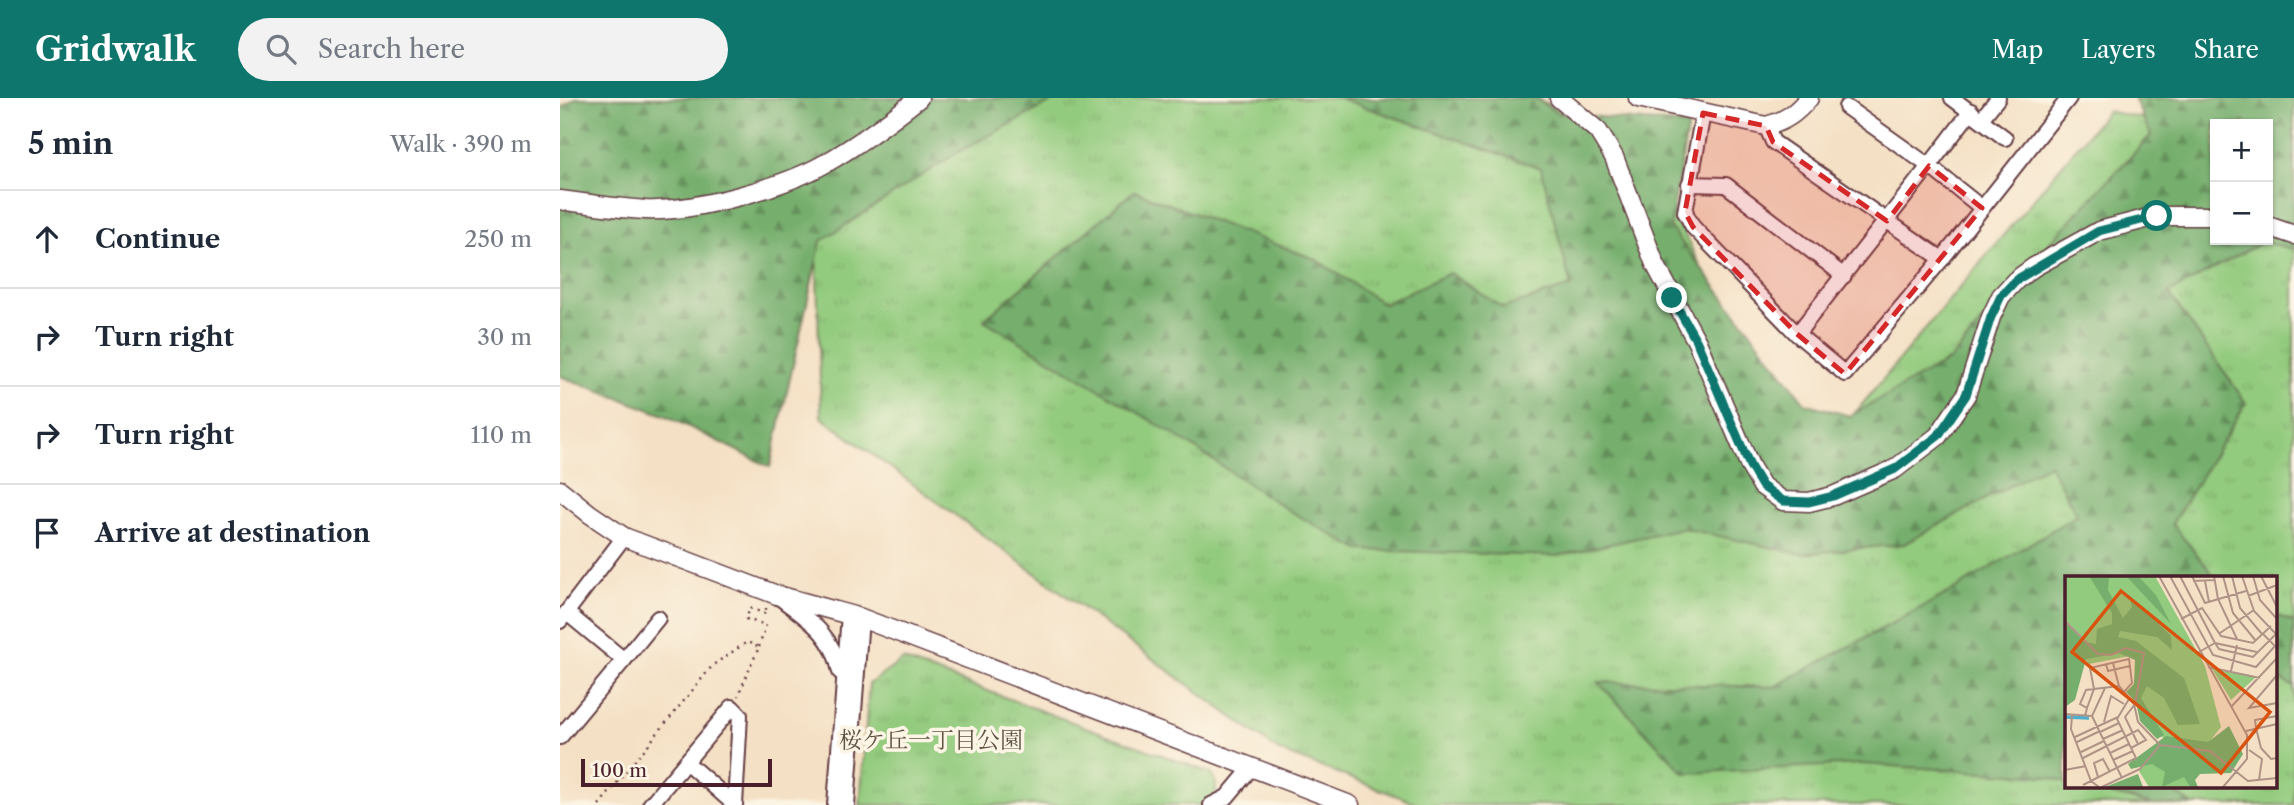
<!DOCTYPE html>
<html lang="en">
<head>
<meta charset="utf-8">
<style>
  body { margin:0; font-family:"Libre Caslon Text","Noto Serif JP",serif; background:#f2f2f3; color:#1f2937 }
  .controls { position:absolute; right:21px; top:21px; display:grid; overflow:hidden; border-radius:0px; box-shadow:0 2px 5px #0004 }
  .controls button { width:63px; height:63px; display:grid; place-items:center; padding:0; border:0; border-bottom:2px solid #e0e1e3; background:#fff; color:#1f2937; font:35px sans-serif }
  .scale { position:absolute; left:21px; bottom:18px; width:191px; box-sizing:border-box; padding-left:7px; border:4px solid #4a1f2b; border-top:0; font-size:19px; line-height:24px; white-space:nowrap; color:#4a1f2b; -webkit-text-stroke:5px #fcf5e5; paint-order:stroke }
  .stop { position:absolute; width:21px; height:21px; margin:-16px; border:5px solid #0f766e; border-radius:50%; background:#fff }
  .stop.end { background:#0f766e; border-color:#fff; box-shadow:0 2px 7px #0008 }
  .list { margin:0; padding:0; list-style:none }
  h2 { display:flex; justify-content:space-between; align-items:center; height:91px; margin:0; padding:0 28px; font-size:30px }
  h2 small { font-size:23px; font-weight:400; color:#747a83 }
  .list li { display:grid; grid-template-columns:46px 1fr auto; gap:21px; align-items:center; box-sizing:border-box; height:98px; padding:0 28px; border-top:2px solid #e0e1e3 }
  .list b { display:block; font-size:26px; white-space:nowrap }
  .list em { font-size:23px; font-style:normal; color:#747a83 }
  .icon { flex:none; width:38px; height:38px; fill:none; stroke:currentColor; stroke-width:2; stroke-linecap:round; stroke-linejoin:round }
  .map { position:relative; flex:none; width:1734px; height:707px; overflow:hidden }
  header { display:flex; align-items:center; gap:42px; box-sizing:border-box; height:98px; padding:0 35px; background:#0f766e; color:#fff }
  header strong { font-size:33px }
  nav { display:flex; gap:38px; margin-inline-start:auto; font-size:24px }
  .search { width:490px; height:63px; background:#f2f2f3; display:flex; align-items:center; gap:18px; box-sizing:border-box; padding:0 24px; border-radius:38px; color:#747a83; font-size:26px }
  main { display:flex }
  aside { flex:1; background:#fff }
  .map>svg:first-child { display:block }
</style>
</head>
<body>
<header>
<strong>Gridwalk</strong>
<div class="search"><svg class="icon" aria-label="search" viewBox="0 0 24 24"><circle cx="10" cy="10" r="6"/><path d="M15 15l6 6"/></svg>Search here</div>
<nav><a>Map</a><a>Layers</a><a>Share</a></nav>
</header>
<main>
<aside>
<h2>5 min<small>Walk · 390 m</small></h2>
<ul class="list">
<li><svg class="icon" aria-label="ahead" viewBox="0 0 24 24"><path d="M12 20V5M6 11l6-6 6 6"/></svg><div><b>Continue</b></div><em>250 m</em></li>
<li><svg class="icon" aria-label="right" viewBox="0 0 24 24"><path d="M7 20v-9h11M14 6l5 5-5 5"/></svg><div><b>Turn right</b></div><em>30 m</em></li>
<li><svg class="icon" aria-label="right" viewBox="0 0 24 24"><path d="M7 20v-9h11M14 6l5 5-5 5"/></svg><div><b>Turn right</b></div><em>110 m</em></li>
<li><svg class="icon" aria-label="arrive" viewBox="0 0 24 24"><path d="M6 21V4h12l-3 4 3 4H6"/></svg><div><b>Arrive at destination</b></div></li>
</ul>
</aside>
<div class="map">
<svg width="1734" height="707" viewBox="0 0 1734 707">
  <defs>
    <pattern id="grass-tufts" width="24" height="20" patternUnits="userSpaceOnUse" patternTransform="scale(1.75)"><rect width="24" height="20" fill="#93cb7e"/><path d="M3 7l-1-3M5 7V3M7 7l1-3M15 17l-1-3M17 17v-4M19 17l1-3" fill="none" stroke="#80ae6d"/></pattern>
    <pattern id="forest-firs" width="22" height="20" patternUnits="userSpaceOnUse" patternTransform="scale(1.75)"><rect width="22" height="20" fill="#76af6d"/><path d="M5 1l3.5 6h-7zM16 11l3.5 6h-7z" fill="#638e5a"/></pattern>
  </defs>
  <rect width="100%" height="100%" fill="#fcf5e5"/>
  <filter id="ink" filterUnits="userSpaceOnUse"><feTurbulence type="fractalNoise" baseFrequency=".0143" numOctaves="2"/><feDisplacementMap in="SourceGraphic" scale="14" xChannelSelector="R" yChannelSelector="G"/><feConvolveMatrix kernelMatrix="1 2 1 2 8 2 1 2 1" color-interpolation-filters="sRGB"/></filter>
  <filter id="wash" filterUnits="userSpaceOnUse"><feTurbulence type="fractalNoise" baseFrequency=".00686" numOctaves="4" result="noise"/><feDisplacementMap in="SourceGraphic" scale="28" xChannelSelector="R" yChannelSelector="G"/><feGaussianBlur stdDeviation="1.57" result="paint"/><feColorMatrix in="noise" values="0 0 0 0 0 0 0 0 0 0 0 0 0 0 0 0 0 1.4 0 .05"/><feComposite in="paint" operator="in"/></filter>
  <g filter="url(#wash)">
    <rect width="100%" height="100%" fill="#f4e0c4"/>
    <g fill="url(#grass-tufts)" stroke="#6e7554" stroke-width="2" fill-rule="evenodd">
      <path d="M425,0H977L1088,63L1211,310L1275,339L1547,13L1655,35V142H1708L1734,50V707H861L719,653L261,319L255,105ZM1506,480H1715V688H1506Z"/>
      <path d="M343,562L651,675L656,683V699L640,707H300L309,586Z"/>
    </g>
    <g fill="url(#forest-firs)" stroke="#60674c" stroke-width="2" fill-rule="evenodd">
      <path d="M16,0H499L398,54L261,143L210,369L107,318L0,278V10Z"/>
      <path d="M779,0H975L997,15L1128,27L1110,129L1245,305L1290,318L1391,261L1492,142L1591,37L1574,0H1734V151L1702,144L1609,195L1686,305L1612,426L1655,479L1506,480V684L1484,678L1301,666L1124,675L1038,584L1214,589L1394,492L1517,417L1489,366L1344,446L1241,456L1122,430L997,458L799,452L723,409L615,337L424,222L574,93L755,161L824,206L890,175L943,210L1011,188L981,70ZM1655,26H1708V142H1655Z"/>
      <path d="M1715,517L1734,524V589L1715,579Z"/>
      <path d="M1519,688H1606L1633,707H1593Z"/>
    </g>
  </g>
  <g filter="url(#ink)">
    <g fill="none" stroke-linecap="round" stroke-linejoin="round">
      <g stroke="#643c42" stroke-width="18">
        <g id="minor">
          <path d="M1392,0L1445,40"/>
          <path d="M1286,9L1369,68L1411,13"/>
          <path d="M1143,15L1125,114L1133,129L1237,236L1285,276L1382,161L1509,0"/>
          <path d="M1422,20L1438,0"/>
          <path d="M1206,28L1213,44L1382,161"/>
          <path d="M1129,86L1166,87L1284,178"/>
          <path d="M1237,236L1369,68L1422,110"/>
          <path d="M220,500C249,522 273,536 280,574"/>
          <path d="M0,523L64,439"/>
          <path d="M64,562L98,520"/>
          <path d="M0,639L64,562L7,515"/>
          <path d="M126,664L175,707"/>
          <path d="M90,707L172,609L180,617L175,707"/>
          <path d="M275,707L289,516"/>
          <path d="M287,707L301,520"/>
          <path d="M651,707L667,699L692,669"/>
        </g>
      </g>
      <g stroke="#643c42" stroke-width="21">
        <g id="tertiary">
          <path d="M999,0L1038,33L1054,59L1095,166L1137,244L1190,368L1202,388L1223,403L1249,404L1273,398L1335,371L1378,338L1406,297L1431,219L1441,198L1456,182L1474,169L1539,133L1597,118H1655"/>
          <path d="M1078,0L1206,28C1226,23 1236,15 1249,0"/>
          <path d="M0,102C28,106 57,110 86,112C135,114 224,89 266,65C299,46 330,23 359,0"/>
          <path d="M1708,128L1734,137"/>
          <path d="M0,392L30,416L64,439L217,497L301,520L790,707"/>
        </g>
      </g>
      <g stroke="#643c42" stroke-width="2.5" stroke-dasharray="2 5" stroke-linecap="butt">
        <path d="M199,549L206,527L186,521L190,510L206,516V510"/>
        <path d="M39,707L153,567L187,544L199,549L178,598"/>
      </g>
      <use href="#minor" stroke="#fff" stroke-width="14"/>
      <use href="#tertiary" stroke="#fff" stroke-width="18"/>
    </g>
  </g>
  <g fill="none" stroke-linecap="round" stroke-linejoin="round" filter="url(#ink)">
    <path stroke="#0f766e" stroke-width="9" d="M1112,200L1137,244L1190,368L1202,388L1223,403L1249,404L1273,398L1335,371L1378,338L1406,297L1431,219L1441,198L1456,182L1539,133L1597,118"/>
  </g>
  <path fill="#d62828" fill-opacity="0.2" stroke="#d62828" stroke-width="5" stroke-dasharray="14 9" stroke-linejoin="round" d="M1143,15L1206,28L1213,44L1327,123L1369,68L1422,110L1285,276L1237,236L1133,129L1125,114Z"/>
  <g text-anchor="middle" stroke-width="7" stroke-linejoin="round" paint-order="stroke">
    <g font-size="23" fill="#605344" stroke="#fcf5e5">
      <text x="371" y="650">桜ケ丘一丁目公園</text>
    </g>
  </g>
  <g transform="translate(1505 478)">
    <rect width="212" height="212" fill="#f4e0c4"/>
    <path d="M0,0H90L140,90L156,151L141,170L102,165L79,146L67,115L73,86L70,79L24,88L0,59ZM147,93L191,101L166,124ZM92,173L126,208L124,211H84L74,195Z" fill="#93cb7e"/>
    <path d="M24,0H44L43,14L58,42L67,31L64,19L106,60L107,74L92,61L55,55L53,61L71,65L119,102L135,148L113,149L99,122L82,110L76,122L99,159L92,163L75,145L71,126L61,116L69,108L70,84L54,77L21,83L10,124L0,131V46L19,66L31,68L32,53L47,48V37ZM61,0H73L91,19L106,48ZM164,150L178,178L166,197L135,198L130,204L133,211H125L119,201L97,211L100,196L87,188L66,193L63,188L101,160L143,166ZM73,198L78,211H40Z" fill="#76af6d"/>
    <path fill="none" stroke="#4fafce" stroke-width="3.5" d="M0,141L24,142"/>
    <path fill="none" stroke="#b09387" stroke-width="2" d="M94,0L182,159V183L158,211M105,0L148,79L191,91L210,70L198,58M115,0L150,67L192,76M127,0L140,27L181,15M149,0L153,23L172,63M158,0L168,37L191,65M167,0L175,32L197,58M177,0L189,35L211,58M188,0L195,24L212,43M196,0L212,31M128,5L149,4M140,5L144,26M183,20L212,9M116,43L137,32L156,60L188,67L206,50M0,45L33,78L46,79L61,72L79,77L70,128L60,141L73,168M155,57L189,34M134,76L150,67L154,73L188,81L212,57M48,87L54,110L69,128L73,146L95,169L145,175L183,205L212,202M41,88L43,95L65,90M143,91L195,102M166,95L172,69M212,99L184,132L212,127M166,131L212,82M22,132L29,113L25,92L64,83L67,107L59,116M0,138L27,140M7,139L6,153L26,205L34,211M20,140L22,132L15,128L21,114L54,110M27,140L57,202M27,140L40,112M39,146L46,120L59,128M191,152L196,172L206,183L212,182M191,152L190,144L212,140M181,155L212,148M35,156L54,147M10,161L53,141M38,163L58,154M12,166L35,155M184,174L197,183L194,204M16,176L39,165M45,177L64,168M18,182L73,154L81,164L66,172M48,184L68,175M0,194L21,190M33,201L29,187L38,183L45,196M18,209L71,182L52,143L64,123M37,211L75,193L95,169"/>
    <path fill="#d8530f" fill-opacity="0.15" stroke="#d8530f" stroke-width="3.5" d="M56,15L205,136L156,197L7,76Z"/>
    <rect width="212" height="212" fill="none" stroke="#4a1f2b" stroke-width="3.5"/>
  </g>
</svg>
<div class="controls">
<button>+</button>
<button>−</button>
</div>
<div class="scale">100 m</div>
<div class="stop" style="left:1597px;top:118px"></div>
<div class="stop end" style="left:1112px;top:200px"></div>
</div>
</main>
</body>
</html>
